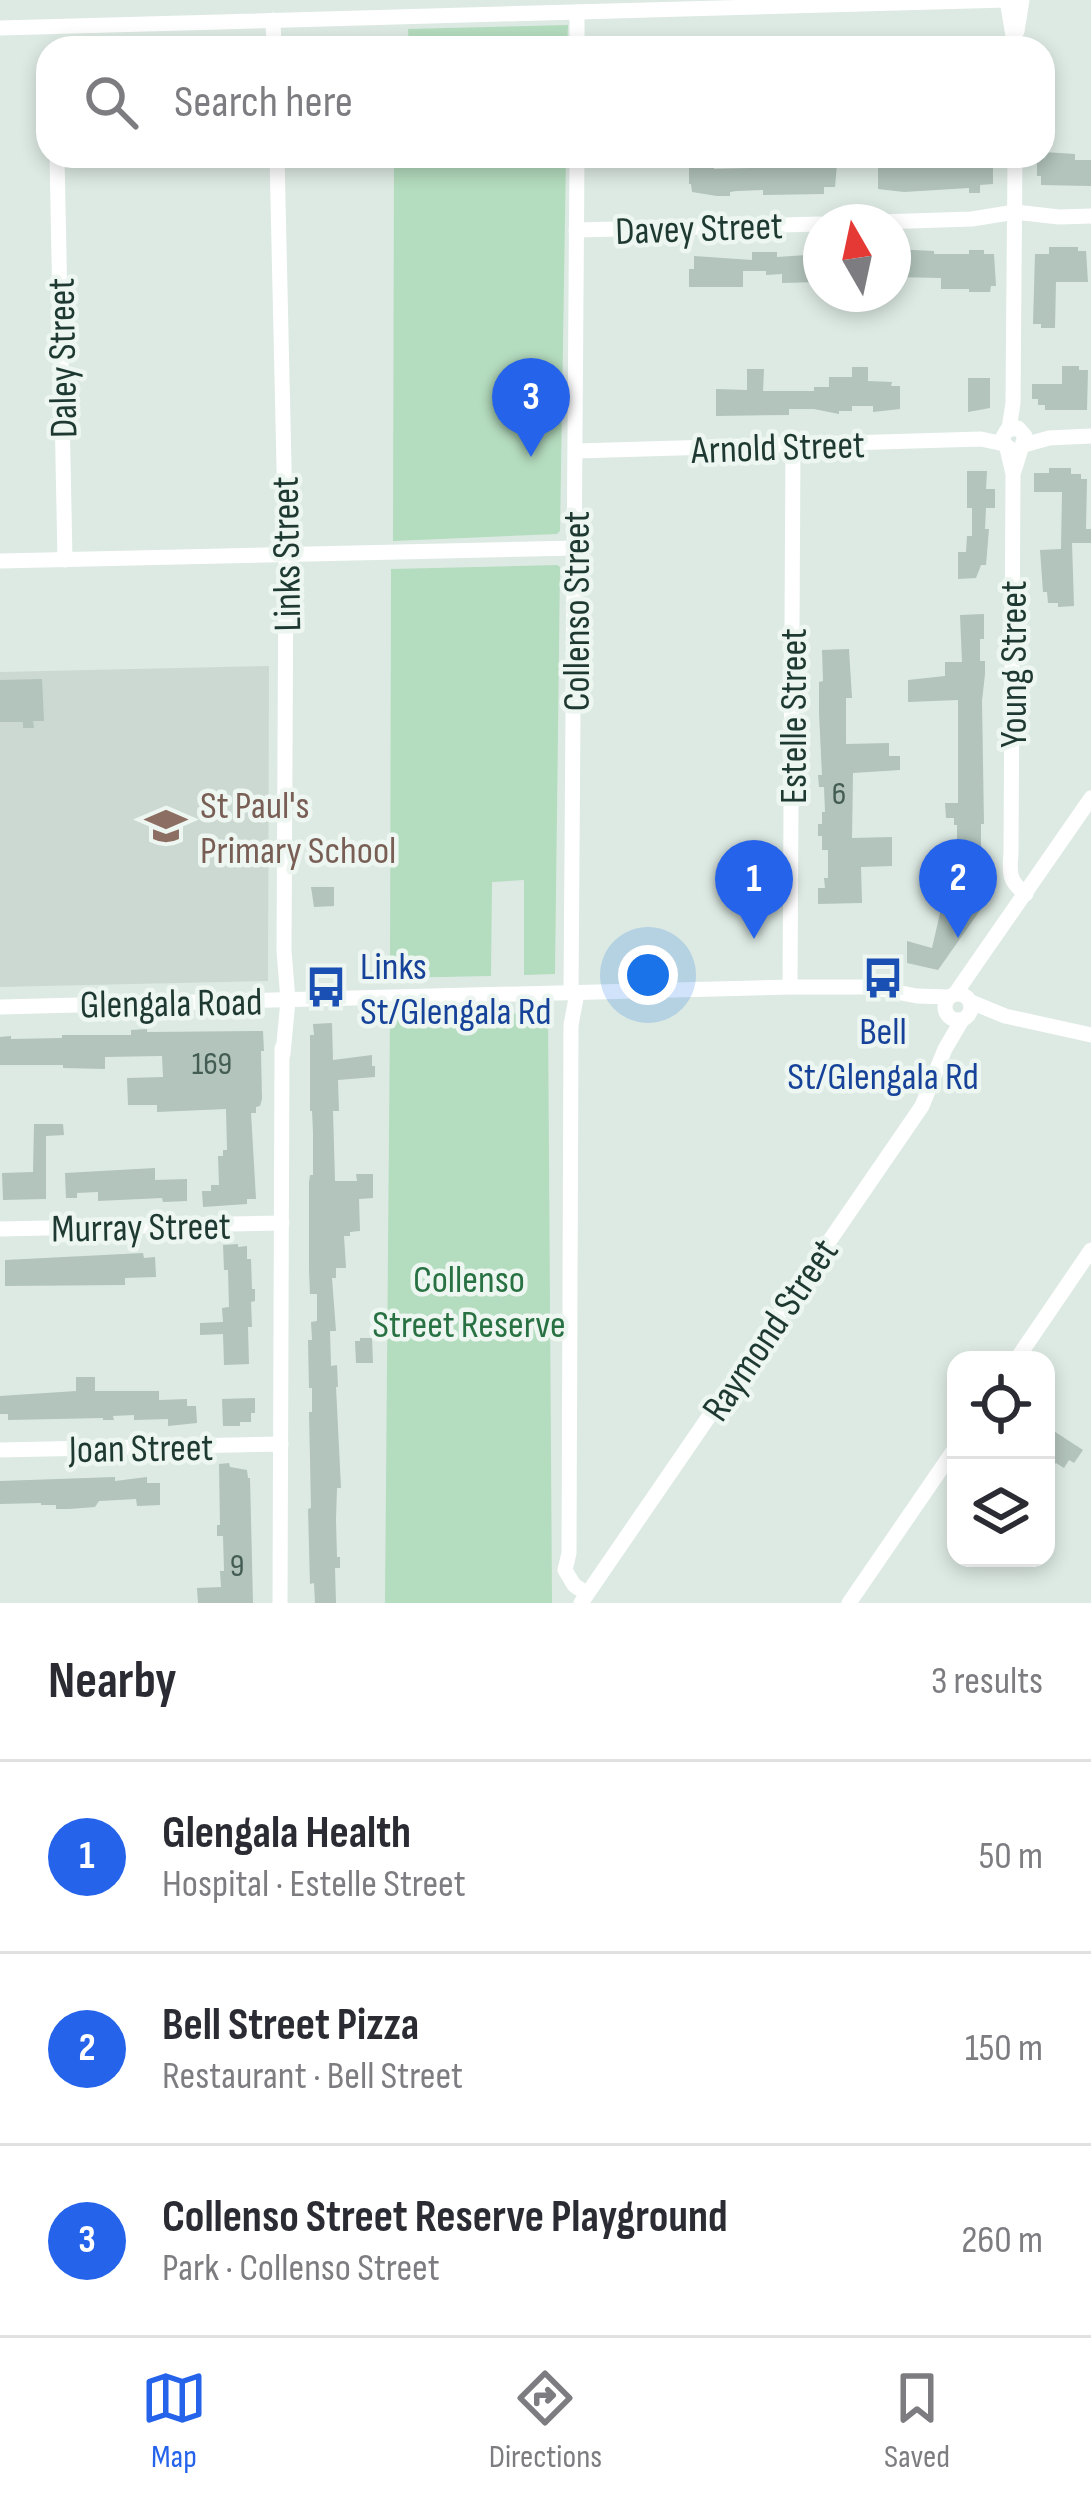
<!DOCTYPE html>
<html lang="en">
<head>
<meta charset="utf-8">
<style>
  body { margin:0; font-family:"Sofia Sans Condensed",sans-serif; background:#f2f2f3; color:#2b2b33 }
  .controls { position:absolute; right:36px; bottom:36px; display:grid; overflow:hidden; border-radius:24px; box-shadow:0 6px 18px #0003 }
  .controls button { width:108px; height:108px; display:grid; place-items:center; padding:0; border:0; border-bottom:3px solid #e1e1e2; background:#fff; color:#2b2b33; font:60px sans-serif }
  .compass { position:absolute; left:803px; top:204px; width:108px; height:108px; border-radius:50%; background:#fff; box-shadow:0 6px 18px #0003; rotate:351deg }
  .you { position:absolute; left:648px; top:975px; width:42px; height:42px; margin:-30px; border:9px solid #fff; border-radius:50%; background:#1a73e8; box-shadow:0 0 0 18px #1a73e833 }
  .badge { display:grid; place-items:center; width:78px; height:78px; border-radius:50%; background:#2563eb; color:#fff; font-size:39px; font-weight:700 }
  .pin { position:absolute; translate:-50% -99px; filter:drop-shadow(0 3px 6px #0008) }
  .pin::after { content:''; position:absolute; top:63px; width:42px; height:36px; background:inherit; clip-path:polygon(0 0,100% 0,50% 100%) }
  .list { margin:0; padding:0; list-style:none }
  h2 { display:flex; justify-content:space-between; align-items:center; height:156px; margin:0; padding:0 48px; font-size:51px }
  h2 small { font-size:39px; font-weight:400; color:#7c7c81 }
  .list li { display:grid; grid-template-columns:78px 1fr auto; gap:36px; align-items:center; box-sizing:border-box; height:192px; padding:0 48px; border-top:3px solid #e1e1e2 }
  .list b { display:block; font-size:45px; white-space:nowrap }
  .list p { margin:0; font-size:39px; white-space:nowrap; color:#7c7c81 }
  .list em { font-size:39px; font-style:normal; color:#7c7c81 }
  .icon { flex:none; width:66px; height:66px; fill:none; stroke:currentColor; stroke-width:2; stroke-linecap:round; stroke-linejoin:round }
  .map { position:relative; flex:none; width:1091px; height:1603px; overflow:hidden }
  .search { position:absolute; background:#fff; box-shadow:0 6px 18px #0003; left:36px; right:36px; top:36px; height:132px; display:flex; align-items:center; gap:30px; box-sizing:border-box; padding:0 42px; border-radius:36px; color:#7c7c81; font-size:45px }
  .sheet { height:732px; background:#fff }
  nav { display:flex; justify-content:space-around; align-items:center; box-sizing:border-box; height:168px; border-top:3px solid #e1e1e2; background:#fff; font-size:33px; color:#7c7c81 }
  nav a { display:grid; justify-items:center; gap:6px }
  nav .on { color:#2563eb }
  .map>svg:first-child { display:block }
</style>
</head>
<body>
<div class="map">
<svg width="1091" height="1603" viewBox="0 0 1091 1603">
  <rect width="100%" height="100%" fill="#ddeae3"/>
  <path fill="#cbd9d2" d="M269,666L268,981L0,987V672Z"/>
  <g fill="#b4dcbe">
    <path d="M568,25L567,48H409L408,29Z"/>
    <path d="M394,156H566L560,531L557,534L393,541Z"/>
    <path d="M557,565L560,567L555,974L524,975V880L492,882L491,976L390,978L391,569Z"/>
    <path d="M548,1013L552,1603H385L390,1016Z"/>
  </g>
  <g fill="#b2c4bc">
    <path d="M1044,152L1075,154V160H1091V186L1041,185V176H1037V158H1044Z"/>
    <path d="M892,156H903V163H947V165L969,166V160L993,161V184L980,185V193H969V188L904,192L878,189V162H892Z"/>
    <path d="M809,157V164H837L835,187H824V194L763,195V190L737,191L730,192V196H717L692,192L691,184H689V162H714V169L751,168V163L785,162V158Z"/>
    <path d="M1049,247H1078V251H1086L1088,282H1056L1055,328H1041V324H1033L1035,254H1049Z"/>
    <path d="M893,249L934,251V254H969V250H984V254H994L996,286H991L990,292H969V289H941V278L893,277Z"/>
    <path d="M752,252H777V257L821,254V282L782,283V274L766,275V271H743V287H689V269H694V256L752,260Z"/>
    <path d="M1062,366H1079V370H1088L1087,410H1045V405H1038V399H1032V384H1062Z"/>
    <path d="M852,367H868V381L892,382L891,386H900V409L873,412V406H852V411H839V414L814,409H789V415L716,416V389L747,390V369H764L763,391H814V387H829V377H852Z"/>
    <path d="M968,378H990V408L968,412Z"/>
    <path d="M1049,468H1071V474H1081V479H1087L1086,529H1091V543H1072L1074,606L1058,607V603H1048L1047,592H1043L1040,550L1061,549L1062,492H1034V473H1049Z"/>
    <path d="M967,471H987L986,489H995V508H986L985,529H989L986,565H981L976,578L958,579V552H966L967,536H972V508H967Z"/>
    <path d="M984,614V639H980V661H985V674L982,701L984,824H981V878H976L977,904L983,906L938,970L907,963V941L932,948L944,896L957,899V825H954V818H946L945,803H958V700L908,702V680L945,676V662H962L960,615Z"/>
    <path d="M849,649L852,698H846V744L889,743V756H900V770L853,773L852,838L892,837V866L861,867L862,903L818,904V888H825L824,878H828V850H822V836H818V824H822V812H825L824,787H819L818,775H822L819,713V682L823,681L822,650Z"/>
    <path d="M42,679L44,721H33L34,728H23V722H0V680Z"/>
    <path d="M311,887H334V906L314,907Z"/>
    <path d="M332,1023L333,1060L372,1055V1066H375V1077L338,1080L339,1111H333L335,1181H357L356,1174H373V1198L359,1199L360,1231L350,1232V1236H344L346,1268H336V1278H332L336,1331H330L331,1366L337,1365L338,1387H336L341,1488H337L336,1520L337,1557H340V1568H335L336,1603H315L314,1583L310,1584L308,1509L311,1508L309,1412H312V1388H309L308,1340H312L311,1322L317,1321V1294H310L309,1271V1182L310,1175H313V1132L312,1111H310V1035H314L313,1024Z"/>
    <path d="M147,1029V1032L263,1031L264,1051H261L262,1099L260,1106L256,1107V1113H251L256,1199H247V1204L203,1207L202,1191H211V1185H219L218,1156H223V1150H227L226,1109L157,1112V1105H128L127,1078L163,1077L162,1056L105,1057V1069L63,1068V1065H0V1037L11,1036V1039L62,1038V1035H131V1030Z"/>
    <path d="M34,1124H63L64,1135L46,1136V1199L3,1200L2,1173L33,1172Z"/>
    <path d="M155,1168V1180L187,1179V1201L163,1202L162,1198L98,1201V1192L77,1193V1198H66L65,1173Z"/>
    <path d="M238,1244V1247L247,1246V1259H251L252,1289H255V1301L251,1302L252,1327H248L249,1364L224,1365L223,1334L200,1335V1323L223,1322L222,1308L229,1307L228,1270H224L223,1245Z"/>
    <path d="M143,1253L144,1258L155,1257L156,1277L125,1278V1285L5,1286V1260Z"/>
    <path d="M360,1338H372L373,1363H356L355,1341H360Z"/>
    <path d="M76,1377H95V1391H159V1400L187,1399V1406H196L197,1423L168,1426V1419L134,1420V1415L113,1416L114,1420H103V1418L8,1420V1414H0V1396L76,1391Z"/>
    <path d="M255,1398V1413H251V1422H240V1426H223L222,1399Z"/>
    <path d="M1046,1426L1083,1450L1074,1463L1069,1460L1064,1468L1056,1463L1053,1467L1046,1463V1454L1052,1445L1046,1441Z"/>
    <path d="M229,1463L230,1467L247,1470L248,1478H250L253,1603H198L197,1588L221,1587L220,1571H224L223,1536H217V1525H220L219,1464Z"/>
    <path d="M115,1477V1481L147,1477V1483H160V1505L137,1506L136,1499L99,1501L95,1507L69,1509H56V1505H41V1503L0,1504V1481Z"/>
  </g>
  <g fill="none" stroke-linecap="round" stroke-linejoin="round">
    <g stroke="#fff" stroke-width="15">
      <path d="M1007,0L1015,48"/>
      <path d="M273,20L274,48"/>
      <path d="M0,28L1007,0"/>
      <path d="M1017,31L1022,0"/>
      <path d="M577,48V12"/>
      <path d="M57,156L65,560"/>
      <path d="M277,156L286,555L284,951L288,1000L283,1054"/>
      <path d="M879,222L972,219L1015,212L1059,217L1091,216"/>
      <path d="M576,230L821,224"/>
      <path d="M1009,429L1013,403L1015,156"/>
      <path d="M1024,445L1049,438L1091,436"/>
      <path d="M1007,448L1013,474L1011,853C1009,873 1009,882 1026,894"/>
      <path d="M576,451L981,439L1004,444"/>
      <path d="M1014,471L1025,436L1018,428L1007,430L1003,437L1004,444L1013,451L1020,449"/>
      <path d="M0,561L575,548"/>
      <path d="M790,987L793,446"/>
      <path d="M571,993L577,156"/>
      <path d="M577,993L571,1025L569,1553L565,1570L574,1585L587,1594"/>
      <circle cx="958" cy="1007" r="13"/>
      <path d="M955,994L1091,798"/>
      <path d="M971,1002L1005,1016L1091,1035"/>
      <path d="M0,1007L790,987H870L917,996L949,997"/>
      <path d="M0,1229L282,1223"/>
      <path d="M1016,1360L1091,1250"/>
      <path d="M0,1450L281,1444"/>
      <path d="M280,1603L282,1048"/>
      <path d="M581,1603L922,1106L945,1049L962,1020"/>
      <path d="M849,1603L956,1447"/>
    </g>
  </g>
  <defs>
    <g id="school-bare" transform="scale(3.24)"><path d="M0-5L7-2L0 1L-7-2ZM-4 1L0 2.5L4 1V4Q0 6-4 4Z" fill="#8d6e63" stroke="#edf6f1" stroke-width="2.5" paint-order="stroke"/></g>
    <g id="bus-bare" transform="scale(3.24)"><path d="M-5-6H5V4H4V6H2V4H-2V6H-4V4H-5ZM-3.5-4V0h7V-4ZM-3.5 1.2v1.5H-2V1.2ZM2 1.2v1.5H3.5V1.2Z" fill="#1a4fb4" stroke="#edf6f1" stroke-width="2.5" paint-order="stroke"/></g>
  </defs>
  <g fill-rule="evenodd">
    <use href="#school-bare" x="166" y="826"/>
    <use href="#bus-bare" x="883" y="978"/>
    <use href="#bus-bare" x="326" y="987"/>
  </g>
  <g text-anchor="middle" stroke-width="9" stroke-linejoin="round" paint-order="stroke">
    <g font-size="33" fill="#435c54">
      <text x="839" y="804">6</text>
      <text x="212" y="1074">169</text>
      <text x="237" y="1576">9</text>
    </g>
    <g font-size="39" fill="#1e3931" stroke="#edf6f1">
      <text transform="translate(699 227) rotate(-2)" y="14">Davey Street</text>
      <text transform="translate(61 358) rotate(-91)" y="14">Daley Street</text>
      <text transform="translate(778 446) rotate(-2)" y="14">Arnold Street</text>
      <text transform="translate(285 554) rotate(-91)" y="14">Links Street</text>
      <text transform="translate(575 611) rotate(-90)" y="14">Collenso Street</text>
      <text transform="translate(1012 664) rotate(-90)" y="14">Young Street</text>
      <text transform="translate(792 716) rotate(-90)" y="14">Estelle Street</text>
      <text transform="translate(171 1002) rotate(-1)" y="14">Glengala Road</text>
      <text transform="translate(141 1226) rotate(-1)" y="14">Murray Street</text>
      <text transform="translate(769 1329) rotate(-56)" y="14">Raymond Street</text>
      <text transform="translate(141 1447) rotate(-1)" y="14">Joan Street</text>
    </g>
    <g font-size="39" fill="#785e54" stroke="#edf6f1" text-anchor="start">
      <text x="200" y="818">St Paul's<tspan x="200" dy="45">Primary School</tspan></text>
    </g>
    <g font-size="39" fill="#164399" stroke="#edf6f1" text-anchor="start">
      <text x="360" y="979">Links<tspan x="360" dy="45">St/Glengala Rd</tspan></text>
      <text x="883" y="1044" text-anchor="middle">Bell<tspan x="883" dy="45">St/Glengala Rd</tspan></text>
    </g>
    <g font-size="39" fill="#287142" stroke="#edf6f1">
      <text x="469" y="1292">Collenso<tspan x="469" dy="45">Street Reserve</tspan></text>
    </g>
  </g>
</svg>
<div class="controls">
<button><svg class="icon" aria-label="locate" viewBox="0 0 24 24"><circle cx="12" cy="12" r="6"/><path d="M12 2v4M12 18v4M2 12h4M18 12h4"/></svg></button>
<button><svg class="icon" aria-label="layers" viewBox="0 0 24 24"><path d="M12 4l9 5-9 5-9-5zM3 14l9 5 9-5"/></svg></button>
</div>
<svg class="compass" viewBox="-18 -18 36 36"><path d="M0-13l5 13h-10z" fill="#e53935"/><path d="M0 13l5-13h-10z" fill="#7c7c81"/></svg>
<div class="you"></div>
<div class="pin badge" style="left:754px;top:939px">1</div>
<div class="pin badge" style="left:958px;top:938px">2</div>
<div class="pin badge" style="left:531px;top:457px">3</div>
<div class="search"><svg class="icon" aria-label="search" viewBox="0 0 24 24"><circle cx="10" cy="10" r="6"/><path d="M15 15l6 6"/></svg>Search here</div>
</div>
<section class="sheet">
<h2>Nearby<small>3 results</small></h2>
<ul class="list">
<li><span class="badge">1</span><div><b>Glengala Health</b><p>Hospital · Estelle Street</p></div><em>50 m</em></li>
<li><span class="badge">2</span><div><b>Bell Street Pizza</b><p>Restaurant · Bell Street</p></div><em>150 m</em></li>
<li><span class="badge">3</span><div><b>Collenso Street Reserve Playground</b><p>Park · Collenso Street</p></div><em>260 m</em></li>
</ul>
</section>
<nav>
<a class="on"><svg class="icon" aria-label="map" viewBox="0 0 24 24"><path d="M3 6l6-2 6 2 6-2v14l-6 2-6-2-6 2zM9 4v14M15 6v14"/></svg>Map</a>
<a><svg class="icon" aria-label="directions" viewBox="0 0 24 24"><path d="M12 3l9 9-9 9-9-9zM9 14v-3h6M13 9l2 2-2 2"/></svg>Directions</a>
<a><svg class="icon" aria-label="saved" viewBox="0 0 24 24"><path d="M7 4h10v16l-5-4-5 4z"/></svg>Saved</a>
</nav>
</body>
</html>
